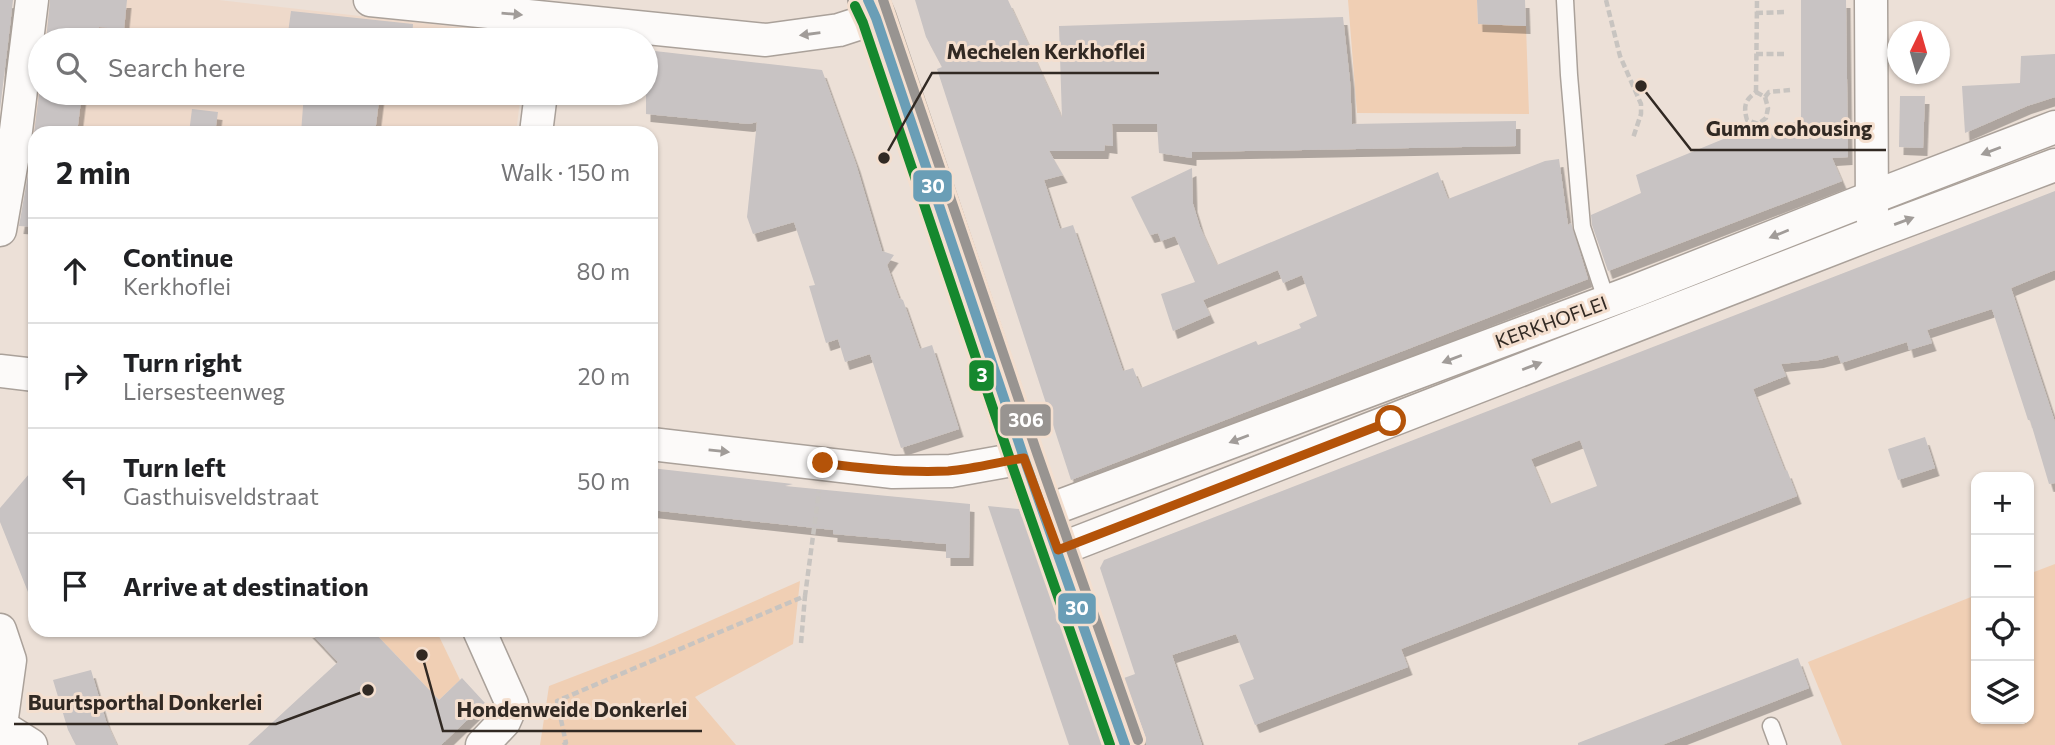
<!DOCTYPE html>
<html lang="en">
<head>
<meta charset="utf-8">
<style>
  body { margin:0; font-family:Commissioner,sans-serif; background:#f6f6f6; color:#202124 }
  .controls { position:absolute; right:21px; bottom:21px; display:grid; overflow:hidden; border-radius:14px; box-shadow:0 2px 5px #0004 }
  .controls button { width:63px; height:63px; display:grid; place-items:center; padding:0; border:0; border-bottom:2px solid #e0e0e0; background:#fff; color:#202124; font:35px sans-serif }
  .compass { position:absolute; left:1887px; top:21px; width:63px; height:63px; border-radius:50%; background:#fff; box-shadow:0 2px 5px #0004; rotate:5deg }
  .stop { position:absolute; width:21px; height:21px; margin:-16px; border:5px solid #b45309; border-radius:50%; background:#fff }
  .stop.end { background:#b45309; border-color:#fff; box-shadow:0 2px 7px #0008 }
  .list { margin:0; padding:0; list-style:none }
  h2 { display:flex; justify-content:space-between; align-items:center; height:91px; margin:0; padding:0 28px; font-size:30px }
  h2 small { font-size:23px; font-weight:400; color:#757577 }
  .list li { display:grid; grid-template-columns:46px 1fr auto; gap:21px; align-items:center; box-sizing:border-box; height:105px; padding:0 28px; border-top:2px solid #e0e0e0 }
  .list b { display:block; font-size:26px; white-space:nowrap }
  .list p { margin:0; font-size:23px; white-space:nowrap; color:#757577 }
  .list em { font-size:23px; font-style:normal; color:#757577 }
  .icon { flex:none; width:38px; height:38px; fill:none; stroke:currentColor; stroke-width:2; stroke-linecap:round; stroke-linejoin:round }
  .map { position:relative; flex:none; width:2055px; height:745px; overflow:hidden }
  .search { position:absolute; background:#fff; box-shadow:0 2px 5px #0004; left:28px; top:28px; width:630px; height:77px; display:flex; align-items:center; gap:18px; box-sizing:border-box; padding:0 24px; border-radius:38px; color:#757577; font-size:26px }
  .panel { position:absolute; background:#fff; box-shadow:0 2px 5px #0004; left:28px; top:126px; width:630px; height:511px; border-radius:21px }
  .map>svg:first-child { display:block }
</style>
</head>
<body>
<div class="map">
<svg width="2055" height="745" viewBox="0 0 2055 745">
  <defs>
    <filter id="shadow"><feDropShadow dx="4.5" dy="8" stdDeviation="0" flood-color="#0004"/></filter>
  </defs>
  <rect width="100%" height="100%" fill="#ece0d7"/>
  <g fill="#eed9ca">
    <path d="M50,0H219L528,35L527,40H45Z"/>
    <path d="M40,75V93H521L516,133H35V145L31,144Z"/>
  </g>
  <g fill="#f0cfb4">
    <path d="M1348,0H1477L1478,24L1526,26L1529,114L1357,113Z"/>
    <path d="M2055,564V745H1842L1808,662L1976,595V719H2029V574Z"/>
    <path d="M800,581L793,644L695,697L736,745H540L549,686L653,646Z"/>
    <path d="M372,630H436L460,680L439,700Z"/>
  </g>
  <g fill="#c8c3c3" fill-rule="evenodd" filter="url(#shadow)">
    <path d="M0,0H13L0,110Z"/>
    <path d="M50,0H127L124,30L99,27L98,40H46Z"/>
    <path d="M915,0H1008L1062,118L1059,26L1343,17L1350,81L1352,124L1516,121V146L1192,152V158L1159,153L1157,124H1112L1113,146L1105,145L1104,151H1049L1063,175L1044,180L1060,229L1073,225L1123,371L1133,368L1141,388L1256,341L1258,345L1301,328L1299,324L1317,316L1302,275L1283,283L1278,270L1203,300L1210,315L1173,331L1161,294L1195,282L1175,236L1161,241L1158,233L1150,235L1131,197L1192,168L1193,204L1200,227L1217,265L1438,172L1448,199L1545,161L1559,159L1568,225L1571,223L1588,279L1071,480L937,69L942,67L926,37Z"/>
    <path d="M1477,0H1525L1526,26L1478,24Z"/>
    <path d="M1801,0H1846L1848,157L1832,158L1842,181L1608,271L1592,225L1591,215L1641,193L1636,175L1738,133L1739,135L1762,126L1766,136L1801,119Z"/>
    <path d="M291,11L413,24L412,40H287Z"/>
    <path d="M646,50L822,70L856,164L882,251L894,255L887,265L899,298L903,300L920,349L932,345L959,429L901,448L870,354L845,362L838,339L826,343L809,286L815,285L794,222L753,234L747,217L757,122L749,124L646,114Z"/>
    <path d="M2055,54V97L2027,106L1965,133L1962,86L2020,83L2021,56Z"/>
    <path d="M39,93H82L77,133H35V227L19,226L31,157Z"/>
    <path d="M304,93H380L375,133H301Z"/>
    <path d="M1900,96H1925L1923,148L1899,147Z"/>
    <path d="M192,109L218,112L215,133H189Z"/>
    <path d="M2055,191V270L2011,288L2055,422V483L2049,484L2030,420H2028L1992,309L1927,330L1932,343L1909,350L1907,342L1841,363L1838,355L1819,360L1781,364L1786,376L1753,389L1785,471L1787,470L1797,496L1401,649L1408,667L1255,725L1239,685L1254,679L1236,634L1172,655L1202,745H1146V738L1124,678L1135,674L1100,568L1104,560ZM1580,440L1597,486L1550,504L1531,459Z"/>
    <path d="M1925,437L1935,468L1898,480L1888,449Z"/>
    <path d="M35,467V607H34L0,522V508Z"/>
    <path d="M651,468L793,484L785,486L970,504L969,558H946V544L833,534V530L651,510Z"/>
    <path d="M988,506L1019,509L1102,745H1069Z"/>
    <path d="M308,630H372L439,700L462,678L485,703L441,745H248L338,662Z"/>
    <path d="M1798,658L1809,688L1662,745H1578V743Z"/>
    <path d="M91,670L106,721L117,745H76L68,730L53,680Z"/>
  </g>
  <g fill="none" stroke-linecap="round" stroke-linejoin="round">
    <g stroke="#aaa19a" stroke-width="19">
      <g id="lane">
        <path d="M1565,0L1569,75L1582,227L1607,302"/>
        <path d="M1771,726L1778,745"/>
      </g>
    </g>
    <g stroke="#aaa19a" stroke-width="35">
      <g id="street">
        <path d="M370,0L766,40L839,30L876,18"/>
        <path d="M1871,0L1872,216"/>
        <path d="M536,133L541,93"/>
        <path d="M0,230L13,155L32,0"/>
        <path d="M0,371L35,375"/>
        <path d="M651,444L893,472L951,471L1024,458"/>
        <path d="M1044,512L1635,291L1873,197L2055,127"/>
        <path d="M1058,550L1871,234L2055,165"/>
        <path d="M0,630L10,660L0,732"/>
        <path d="M479,630L512,704L504,722L482,745"/>
        <path d="M1,726L31,745"/>
      </g>
    </g>
    <g stroke="#aaa19a" stroke-width="42">
      <path id="secondary" d="M868,0L876,18L1024,458L1125,745"/>
    </g>
    <g stroke="#c8c4c0" stroke-width="4.5" stroke-dasharray="7 3.5" stroke-linecap="butt">
      <path d="M1606,0L1620,56L1641,104V114L1633,138"/>
      <path d="M1756,13L1786,12"/>
      <path d="M1756,54H1787"/>
      <path d="M1756,92L1757,0"/>
      <path d="M1756,92L1765,97L1768,108L1766,118L1758,124L1747,120C1743,106 1745,100 1756,92Z"/>
      <path d="M1765,97L1769,92L1790,90"/>
      <path d="M801,643L805,596"/>
      <path d="M563,745L566,743L557,701L805,596L819,491"/>
    </g>
    <use href="#lane" stroke="#fcfaf9" stroke-width="16"/>
    <use href="#street" stroke="#fcfaf9" stroke-width="32"/>
    <use href="#secondary" stroke="#fcfaf9" stroke-width="38"/>
    <g stroke="#f4dfcf" stroke-width="16">
      <path id="bus-1" d="M868,0L876,18L1024,458L1125,745"/>
    </g>
    <g stroke="#f4dfcf" stroke-width="16">
      <path id="bus-2" d="M855,6L863,23L1011,462L1110,745"/>
    </g>
    <g stroke="#f4dfcf" stroke-width="16">
      <path id="bus-3" d="M883,0L1037,453L1138,740"/>
    </g>
    <use href="#bus-1" stroke="#6a9eb6" stroke-width="10"/>
    <use href="#bus-2" stroke="#15882e" stroke-width="10"/>
    <use href="#bus-3" stroke="#989491" stroke-width="10"/>
  </g>
  <defs><path id="oneway-solid" d="M-6-.8H1V-3.2L6.5 0L1 3.2V.8H-6Z" transform="scale(1.75)"/></defs>
  <g fill="#a19c99">
    <use href="#oneway-solid" transform="translate(512 14) rotate(5)"/>
    <use href="#oneway-solid" transform="translate(810 34) rotate(172)"/>
    <use href="#oneway-solid" transform="translate(1991 151) rotate(159)"/>
    <use href="#oneway-solid" transform="translate(1904 221) rotate(-20)"/>
    <use href="#oneway-solid" transform="translate(1779 234) rotate(158)"/>
    <use href="#oneway-solid" transform="translate(1452 359) rotate(159)"/>
    <use href="#oneway-solid" transform="translate(1532 366) rotate(-21)"/>
    <use href="#oneway-solid" transform="translate(1239 439) rotate(159)"/>
    <use href="#oneway-solid" transform="translate(719 451) rotate(6)"/>
  </g>
  <g fill="none" stroke-linecap="round" stroke-linejoin="round">
    <path stroke="#b45309" stroke-width="9" d="M823,463C865,469 905,473 948,471C974,469 999,462 1024,458L1058,550L1391,421"/>
  </g>
  <g text-anchor="middle" stroke-width="6" stroke-linejoin="round" paint-order="stroke">
    <g font-size="19" fill="#312923" stroke="#f4dfcf">
      <text transform="translate(1551 322) rotate(-20)" y="7">KERKHOFLEI</text>
    </g>
  </g>
  <path fill="none" stroke="#312923" stroke-width="2.5" d="M884 158L932 73H1159M1641 86L1691 150H1886M368 690L276 724H14M422 655L443 731H702"/>
  <g fill="#312923" stroke="#f4dfcf" stroke-width="2.5">
    <circle cx="884" cy="158" r="7"/>
    <circle cx="1641" cy="86" r="7"/>
    <circle cx="368" cy="690" r="7"/>
    <circle cx="422" cy="655" r="7"/>
  </g>
  <g font-size="21" text-anchor="middle" font-weight="bold" fill="#312923" stroke="#f4dfcf" stroke-width="6" stroke-linejoin="round" paint-order="stroke">
    <text x="1046" y="59">Mechelen Kerkhoflei</text>
    <text x="1789" y="136">Gumm cohousing</text>
    <text x="145" y="710">Buurtsporthal Donkerlei</text>
    <text x="572" y="717">Hondenweide Donkerlei</text>
  </g>
  <g stroke="#f4dfcf" stroke-width="2.5">
    <rect x="912" y="169" width="41" height="34" rx="7" fill="#6a9eb6"/>
    <rect x="968" y="359" width="27" height="33" rx="7" fill="#15882e"/>
    <rect x="999" y="403" width="53" height="34" rx="7" fill="#989491"/>
    <rect x="1057" y="592" width="40" height="33" rx="7" fill="#6a9eb6"/>
  </g>
  <g font-size="19" text-anchor="middle" font-weight="bold" fill="#fff">
    <text x="933" y="193">30</text>
    <text x="982" y="382">3</text>
    <text x="1026" y="427">306</text>
    <text x="1077" y="615">30</text>
  </g>
</svg>
<div class="controls">
<button>+</button>
<button>−</button>
<button><svg class="icon" aria-label="locate" viewBox="0 0 24 24"><circle cx="12" cy="12" r="6"/><path d="M12 2v4M12 18v4M2 12h4M18 12h4"/></svg></button>
<button><svg class="icon" aria-label="layers" viewBox="0 0 24 24"><path d="M12 4l9 5-9 5-9-5zM3 14l9 5 9-5"/></svg></button>
</div>
<svg class="compass" viewBox="-18 -18 36 36"><path d="M0-13l5 13h-10z" fill="#e53935"/><path d="M0 13l5-13h-10z" fill="#757577"/></svg>
<div class="stop" style="left:1391px;top:421px"></div>
<div class="stop end" style="left:823px;top:463px"></div>
<div class="search"><svg class="icon" aria-label="search" viewBox="0 0 24 24"><circle cx="10" cy="10" r="6"/><path d="M15 15l6 6"/></svg>Search here</div>
<section class="panel">
<h2>2 min<small>Walk · 150 m</small></h2>
<ul class="list">
<li><svg class="icon" aria-label="ahead" viewBox="0 0 24 24"><path d="M12 20V5M6 11l6-6 6 6"/></svg><div><b>Continue</b><p>Kerkhoflei</p></div><em>80 m</em></li>
<li><svg class="icon" aria-label="right" viewBox="0 0 24 24"><path d="M7 20v-9h11M14 6l5 5-5 5"/></svg><div><b>Turn right</b><p>Liersesteenweg</p></div><em>20 m</em></li>
<li><svg class="icon" aria-label="left" viewBox="0 0 24 24"><path d="M17 20v-9H6M10 6l-5 5 5 5"/></svg><div><b>Turn left</b><p>Gasthuisveldstraat</p></div><em>50 m</em></li>
<li><svg class="icon" aria-label="arrive" viewBox="0 0 24 24"><path d="M6 21V4h12l-3 4 3 4H6"/></svg><div><b>Arrive at destination</b></div></li>
</ul>
</section>
</div>
</body>
</html>
